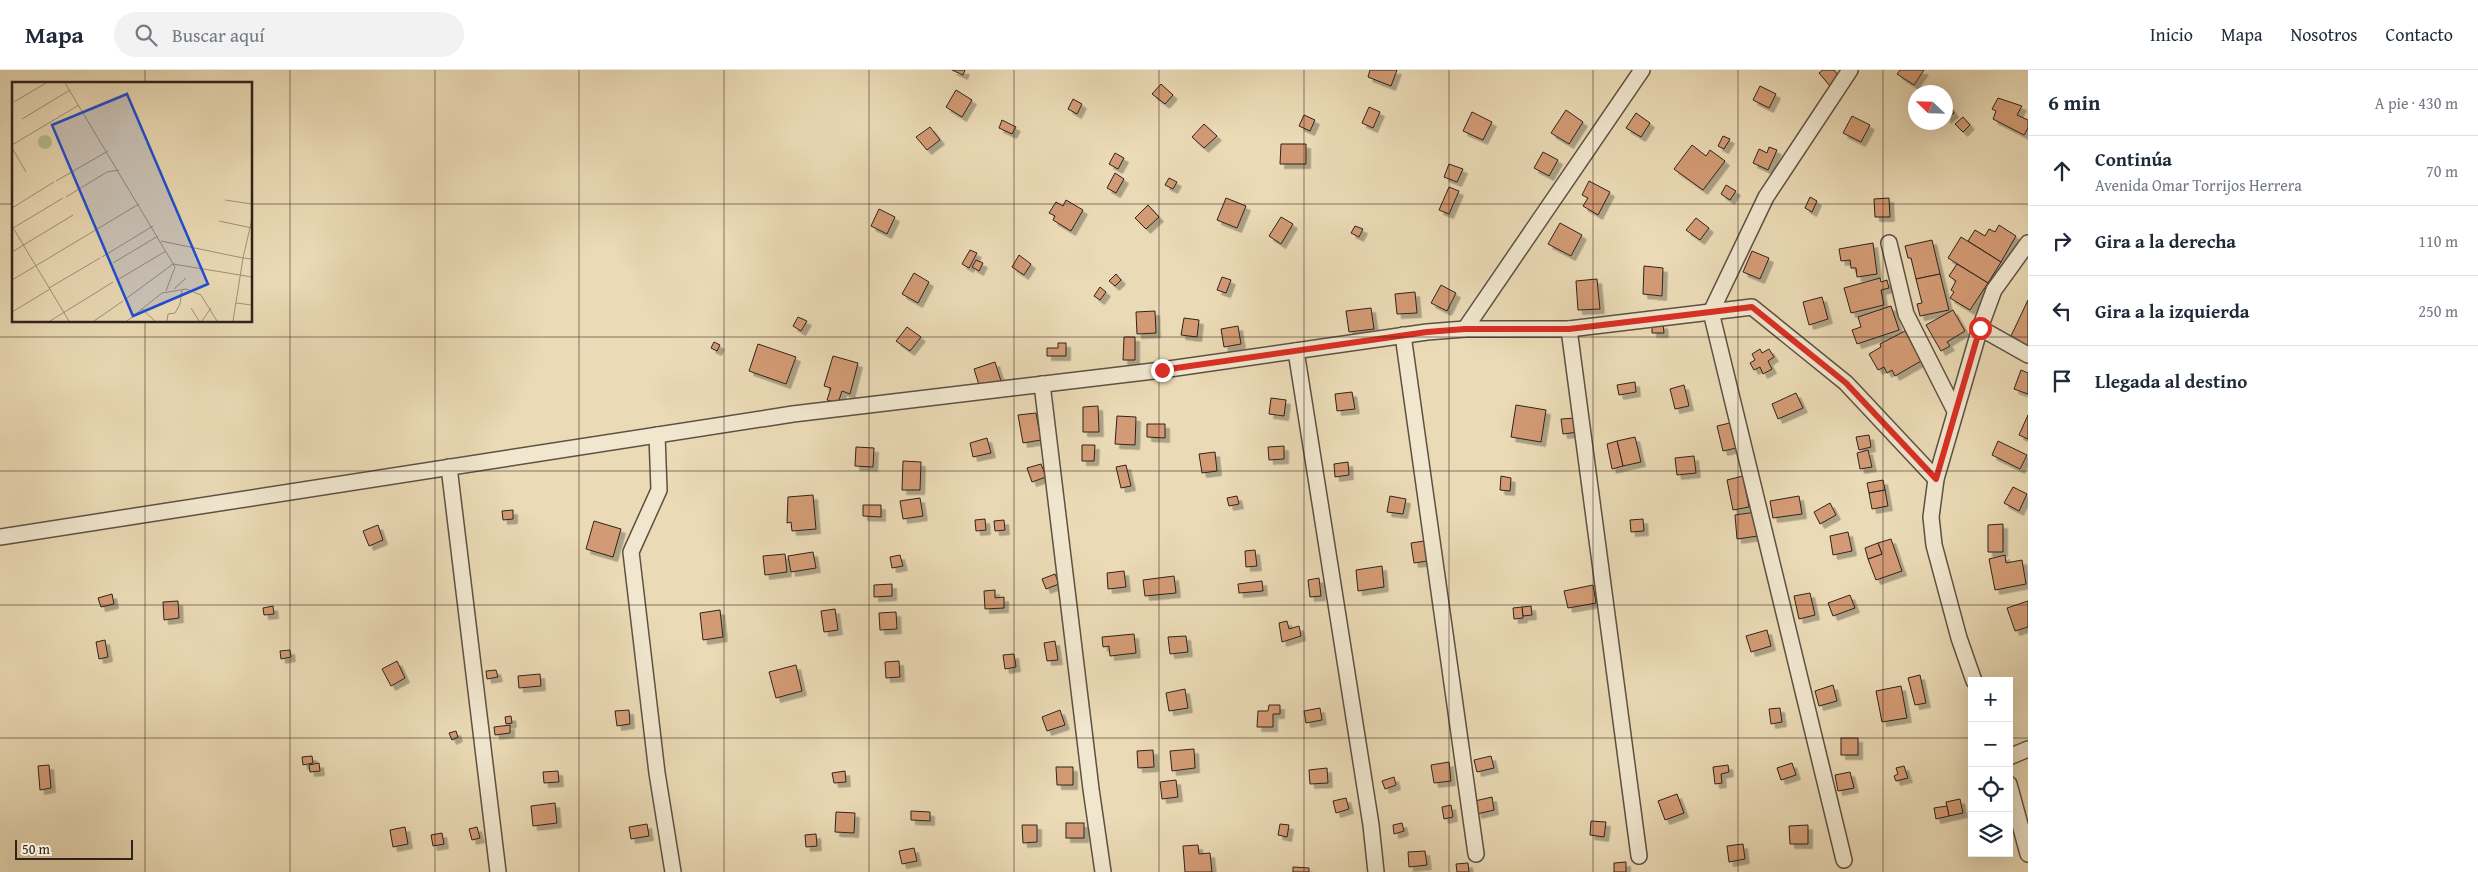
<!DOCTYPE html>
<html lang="es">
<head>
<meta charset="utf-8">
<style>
  body { margin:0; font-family:"Gentium Book Plus",serif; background:#f2f2f3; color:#1f2937 }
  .controls { position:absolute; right:15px; bottom:15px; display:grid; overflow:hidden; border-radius:0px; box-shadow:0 5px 20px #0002 }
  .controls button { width:45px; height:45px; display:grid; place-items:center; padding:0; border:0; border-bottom:1px solid #e0e1e3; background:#fff; color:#1f2937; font:25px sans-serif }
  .compass { position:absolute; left:1908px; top:15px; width:45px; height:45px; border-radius:50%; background:#fff; box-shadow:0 5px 20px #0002; rotate:293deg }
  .scale { position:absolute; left:15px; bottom:12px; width:118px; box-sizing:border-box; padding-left:5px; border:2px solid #2f231c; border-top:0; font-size:14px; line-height:18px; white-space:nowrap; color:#2f231c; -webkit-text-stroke:4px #f1e7cf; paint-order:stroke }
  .stop { position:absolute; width:15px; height:15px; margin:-11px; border:4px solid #d93025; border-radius:50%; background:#fff }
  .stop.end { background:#d93025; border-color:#fff; box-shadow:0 1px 5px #0008 }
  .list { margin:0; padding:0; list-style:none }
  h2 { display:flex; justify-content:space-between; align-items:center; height:65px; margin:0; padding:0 20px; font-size:21px }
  h2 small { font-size:16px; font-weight:400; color:#747a83 }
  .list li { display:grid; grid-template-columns:32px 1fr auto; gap:15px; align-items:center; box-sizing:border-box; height:70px; padding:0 20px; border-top:1px solid #e0e1e3 }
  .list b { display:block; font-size:19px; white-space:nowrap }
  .list p { margin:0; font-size:16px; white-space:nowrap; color:#747a83 }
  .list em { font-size:16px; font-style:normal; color:#747a83 }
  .icon { flex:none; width:28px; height:28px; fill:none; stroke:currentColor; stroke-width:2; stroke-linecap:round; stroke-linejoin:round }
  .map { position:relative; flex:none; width:2028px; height:802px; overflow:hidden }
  header { display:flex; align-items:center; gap:30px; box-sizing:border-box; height:70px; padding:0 25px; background:#fff; border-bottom:1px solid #e0e1e3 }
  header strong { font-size:24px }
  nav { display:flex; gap:28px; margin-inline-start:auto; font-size:18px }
  .search { width:350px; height:45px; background:#f2f2f3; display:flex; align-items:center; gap:12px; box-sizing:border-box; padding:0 18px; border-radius:28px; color:#747a83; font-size:19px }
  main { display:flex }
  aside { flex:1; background:#fff }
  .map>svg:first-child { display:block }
</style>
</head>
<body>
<header>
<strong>Mapa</strong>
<div class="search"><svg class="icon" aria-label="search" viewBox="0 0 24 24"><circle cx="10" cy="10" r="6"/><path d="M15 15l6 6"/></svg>Buscar aquí</div>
<nav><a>Inicio</a><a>Mapa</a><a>Nosotros</a><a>Contacto</a></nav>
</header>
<main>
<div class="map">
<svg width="2028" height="802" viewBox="0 0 2028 802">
  <defs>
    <filter id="shadow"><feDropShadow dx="4.5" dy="4.5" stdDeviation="0" flood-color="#0004"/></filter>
  </defs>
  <rect width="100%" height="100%" fill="#eadab5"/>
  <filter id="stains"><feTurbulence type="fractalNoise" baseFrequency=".004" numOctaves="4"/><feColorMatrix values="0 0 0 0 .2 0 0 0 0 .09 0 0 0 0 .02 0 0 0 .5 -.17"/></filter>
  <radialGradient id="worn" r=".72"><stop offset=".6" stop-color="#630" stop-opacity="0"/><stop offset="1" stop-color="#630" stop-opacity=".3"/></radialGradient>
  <g fill="#d39b75" stroke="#2f231c" filter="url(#shadow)">
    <path d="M952,0H965L963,5Z"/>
    <path d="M1370,0H1397L1391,16L1368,7Z"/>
    <path d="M1823,0H1834L1840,8L1830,16L1819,3Z"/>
    <path d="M1900,0H1924L1914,15L1897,4Z"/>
    <path d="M1161,14L1173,25L1165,34L1152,24Z"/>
    <path d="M1760,16L1776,24L1769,38L1753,30Z"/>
    <path d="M956,20L972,30L962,47L946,37Z"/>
    <path d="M1998,28L2022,36L2017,45L2028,50V58L2024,65L1993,49L1996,41L1992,39Z"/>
    <path d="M1073,29L1082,34L1077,44L1068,39Z"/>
    <path d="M1947,32L1954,43L1946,49V33Z"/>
    <path d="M1369,37L1380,42L1373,58L1362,53Z"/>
    <path d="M1566,40L1583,52L1569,74L1551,63Z"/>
    <path d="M1472,42L1492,52L1483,70L1463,61Z"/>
    <path d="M1636,43L1650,53L1641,67L1626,58Z"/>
    <path d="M1304,45L1315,50L1310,61L1299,56Z"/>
    <path d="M1852,46L1870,55L1861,72L1843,63Z"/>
    <path d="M1963,47L1970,55L1963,62L1955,54Z"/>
    <path d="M1002,50L1016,57L1012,64L999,58Z"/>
    <path d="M1204,54L1217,66L1204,78L1192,67Z"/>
    <path d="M930,57L940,70L927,80L916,67Z"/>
    <path d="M1723,66L1730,69L1724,79L1718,76Z"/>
    <path d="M1281,74H1306V94H1280Z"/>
    <path d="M1692,75L1706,86L1710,80L1725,91L1703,120L1674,99Z"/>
    <path d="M1769,77L1777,80L1768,100L1753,93L1759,79L1767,83Z"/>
    <path d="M1543,82L1558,90L1549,106L1534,98Z"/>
    <path d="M1115,83L1124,88L1118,99L1109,94Z"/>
    <path d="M1449,94L1463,99L1457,112L1444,107Z"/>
    <path d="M1115,103L1124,109L1116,123L1107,118Z"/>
    <path d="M1169,108L1177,112L1173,119L1165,115Z"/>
    <path d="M1589,111L1610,122L1598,145L1583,136L1588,128L1582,125Z"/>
    <path d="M1726,115L1736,121L1730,130L1721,124Z"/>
    <path d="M1449,117L1459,121L1449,144L1439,140Z"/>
    <path d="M1810,127L1817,131L1812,142L1805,138Z"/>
    <path d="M1226,128L1246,136L1237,158L1217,150Z"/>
    <path d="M1889,128L1890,147H1875L1874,129Z"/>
    <path d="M1066,130L1083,140L1071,161L1053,150L1055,146L1049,143L1056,132L1063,136Z"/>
    <path d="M1148,135L1159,147L1146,159L1135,148Z"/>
    <path d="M879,139L895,147L887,164L871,156Z"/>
    <path d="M1281,147L1293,154L1281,174L1269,166Z"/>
    <path d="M1696,148L1709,158L1700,170L1686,160Z"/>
    <path d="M1560,153L1582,165L1571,186L1548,174Z"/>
    <path d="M1999,155L2016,166L2001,192L1968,171L1975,160L1985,166L1989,159L1995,162Z"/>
    <path d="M1355,156L1363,159L1359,167L1351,163Z"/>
    <path d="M1961,167L2001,192L1988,213L1948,188Z"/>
    <path d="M1932,170L1940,204L1916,209L1911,188H1908L1905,176Z"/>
    <path d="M1873,173L1877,204L1857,207L1856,198H1851L1850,190L1841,191L1839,179Z"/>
    <path d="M970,180L977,183L969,198L962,194Z"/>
    <path d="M1752,181L1769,188L1760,209L1743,202Z"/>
    <path d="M1019,185L1031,194L1024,205L1012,197Z"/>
    <path d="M976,190L983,193L979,201L972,197Z"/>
    <path d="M1957,194L1988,213L1970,240L1950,228L1954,222L1951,220L1956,211L1949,206Z"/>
    <path d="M1644,196L1663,198L1662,226L1643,224Z"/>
    <path d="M914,203L929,212L918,233L902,224Z"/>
    <path d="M1116,204L1121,210L1115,216L1109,211Z"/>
    <path d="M1940,204L1949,240L1920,246L1917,234L1922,233L1916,209Z"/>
    <path d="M1222,207L1231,210L1226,223L1217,220Z"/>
    <path d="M1880,208L1881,212L1887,210L1889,218L1881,220L1884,235L1851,243L1844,218Z"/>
    <path d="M1597,209L1600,239L1578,240L1576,211Z"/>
    <path d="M1441,215L1456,223L1447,241L1431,233Z"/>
    <path d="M1100,217L1106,222L1100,230L1094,226Z"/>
    <path d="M1415,222L1417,243L1397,244L1395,224Z"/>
    <path d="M1822,227L1828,249L1809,255L1803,232Z"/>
    <path d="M2028,230V277L2010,268Z"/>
    <path d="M1891,236L1899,260L1857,274L1852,260L1861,257L1858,247Z"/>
    <path d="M1371,238L1374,259L1349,262L1346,241Z"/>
    <path d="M1953,240L1965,261L1947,272L1950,276L1941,281L1926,255Z"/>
    <path d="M1155,241L1156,263L1137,264L1136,242Z"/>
    <path d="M798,247L807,251L801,261L793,256Z"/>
    <path d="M1184,248L1199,250L1197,267L1181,265Z"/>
    <path d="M1663,254L1664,263H1652V255Z"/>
    <path d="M1238,256L1241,274L1224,277L1221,259Z"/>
    <path d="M907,257L921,267L910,281L896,271Z"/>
    <path d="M1905,261L1921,291L1895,306L1892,300L1887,303L1884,297L1878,300L1869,284L1881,277L1880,274Z"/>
    <path d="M1124,267H1135V290H1123Z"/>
    <path d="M714,272L720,275L717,281L711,278Z"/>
    <path d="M1058,273H1066V286H1047V278H1058Z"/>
    <path d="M758,274L796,287L786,314L749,301Z"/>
    <path d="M1760,279L1762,283L1769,279L1774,287L1768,291L1772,299L1763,304L1760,297L1754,300L1750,293L1755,290L1752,284Z"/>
    <path d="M833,286L858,293L850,324L842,321L838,333L827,330L831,318L824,316Z"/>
    <path d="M995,292L1001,311L980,318L974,299Z"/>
    <path d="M2021,300L2028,303V324L2014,319Z"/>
    <path d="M1635,312L1636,322L1619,325L1617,315Z"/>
    <path d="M1684,315L1689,336L1675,339L1670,319Z"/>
    <path d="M1352,322L1355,339L1337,341L1335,324Z"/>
    <path d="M1796,323L1803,338L1778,349L1772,334Z"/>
    <path d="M1271,328L1286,330L1284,346L1269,344Z"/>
    <path d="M1516,335L1546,340L1541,372L1511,367Z"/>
    <path d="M1098,336L1099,362H1083V337Z"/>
    <path d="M1036,343L1041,370L1023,373L1018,345Z"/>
    <path d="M2028,345V369L2019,365Z"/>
    <path d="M1117,346L1136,347L1135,375L1115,374Z"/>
    <path d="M1576,348L1578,362L1563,364L1561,349Z"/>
    <path d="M1734,352L1741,377L1723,381L1717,356Z"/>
    <path d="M1147,354H1165V368L1147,367Z"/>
    <path d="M1869,365L1871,377L1859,380L1856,367Z"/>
    <path d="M1635,367L1641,392L1623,396L1617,371Z"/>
    <path d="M987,368L991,383L973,387L970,373Z"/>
    <path d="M1617,371L1623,396L1612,399L1607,374Z"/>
    <path d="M1998,371L2027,385L2020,399L1992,385Z"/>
    <path d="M1082,375H1095L1094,391H1082Z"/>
    <path d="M1284,376V389L1269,390L1268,377Z"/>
    <path d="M856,377L874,378L873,397L855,396Z"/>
    <path d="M1868,380L1872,397L1860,399L1857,383Z"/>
    <path d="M1215,382L1217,401L1202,403L1199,384Z"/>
    <path d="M1694,386L1696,403L1677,405L1675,388Z"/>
    <path d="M903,391L921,392L920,420H902Z"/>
    <path d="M1348,392L1349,405L1335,407L1334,394Z"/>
    <path d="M1041,394L1046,407L1032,412L1027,398Z"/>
    <path d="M1126,395L1131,416L1121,418L1116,397Z"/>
    <path d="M1501,406L1511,408L1510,421L1500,420Z"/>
    <path d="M1743,406L1749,437L1733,440L1727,410Z"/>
    <path d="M1883,410L1885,420L1869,423L1867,413Z"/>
    <path d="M2013,417L2027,424L2019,441L2004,433Z"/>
    <path d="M1885,420L1888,436L1872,439L1869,423Z"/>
    <path d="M813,425L816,459L792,461L791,452L787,453L788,427Z"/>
    <path d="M1237,426L1239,434L1229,436L1227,428Z"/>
    <path d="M1390,426L1406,429L1403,444L1387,442Z"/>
    <path d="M1799,426L1802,444L1773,448L1770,431Z"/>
    <path d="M920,428L923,446L903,449L900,431Z"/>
    <path d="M1830,433L1836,445L1820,454L1814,442Z"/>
    <path d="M863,435H881V447L863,446Z"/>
    <path d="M513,440V449L503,450L502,441Z"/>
    <path d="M1756,442L1758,466L1737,469L1735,445Z"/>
    <path d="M985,449L986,460L976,461L975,450Z"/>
    <path d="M1643,449L1644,461L1631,462L1630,450Z"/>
    <path d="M1004,450L1005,460L995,461L994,451Z"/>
    <path d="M594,451L621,459L613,487L586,479Z"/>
    <path d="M2003,454V482H1988V455Z"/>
    <path d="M378,455L383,470L369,476L363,461Z"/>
    <path d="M1848,462L1852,481L1833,485L1830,466Z"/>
    <path d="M1891,469L1902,501L1876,510L1868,489L1882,484L1878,473Z"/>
    <path d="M1431,470L1434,490L1414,493L1411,473Z"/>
    <path d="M1878,473L1882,484L1868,489L1865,478Z"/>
    <path d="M1255,480L1257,496L1246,497L1245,481Z"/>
    <path d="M813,482L816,498L791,502L788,486Z"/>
    <path d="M785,484L787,502L765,505L763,486Z"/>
    <path d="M900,485L903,496L892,498L890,487Z"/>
    <path d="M2005,485L2006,493L2022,490L2026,514L1995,520L1989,489Z"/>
    <path d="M1382,496L1384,517L1358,521L1356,500Z"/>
    <path d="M1124,501L1126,517L1108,519L1107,503Z"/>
    <path d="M1055,504L1059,514L1046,519L1042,509Z"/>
    <path d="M1174,506L1176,523L1145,526L1143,510Z"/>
    <path d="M1319,508L1321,526L1310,527L1308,510Z"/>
    <path d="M1262,511L1263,521L1239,523L1238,514Z"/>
    <path d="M892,514V526L874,527V515Z"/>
    <path d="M1593,515L1596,533L1568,538L1564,521Z"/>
    <path d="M995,520V528L1004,527V538L985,539L984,521Z"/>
    <path d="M1810,523L1815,545L1799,549L1794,526Z"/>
    <path d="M112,524L114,534L101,537L98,528Z"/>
    <path d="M1850,525L1855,538L1833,546L1828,533Z"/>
    <path d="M178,531L179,548L164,550L163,532Z"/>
    <path d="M2028,531V557L2015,561L2007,538Z"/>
    <path d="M273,536L274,544L264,545L263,538Z"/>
    <path d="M1531,536L1532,545L1523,546L1522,537Z"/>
    <path d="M1522,537L1523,548L1514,549L1513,538Z"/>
    <path d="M835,539L838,560L824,562L821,541Z"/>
    <path d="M720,540L723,567L703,570L700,543Z"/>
    <path d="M896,542L897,559L880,560L879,543Z"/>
    <path d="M1287,551L1289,559L1299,556L1301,566L1282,572L1279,553Z"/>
    <path d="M1767,560L1771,576L1751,582L1746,566Z"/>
    <path d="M1134,564L1136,583L1110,586L1109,576L1103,577L1102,567Z"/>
    <path d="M1186,566L1188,582L1170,584L1168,567Z"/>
    <path d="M105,570L108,587L99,589L96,572Z"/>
    <path d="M1055,571L1058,590L1047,591L1044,573Z"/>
    <path d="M290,580L291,587L281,589L280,581Z"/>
    <path d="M1014,584L1016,597L1005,599L1003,585Z"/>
    <path d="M397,591L405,608L391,616L382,599Z"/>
    <path d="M899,591L900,607L886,608L885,592Z"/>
    <path d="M796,595L802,621L776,628L769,602Z"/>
    <path d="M496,600L498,607L487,609L486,601Z"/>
    <path d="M540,604L541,616L519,618L518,606Z"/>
    <path d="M1920,605L1926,633L1915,635L1908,608Z"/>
    <path d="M1833,615L1837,631L1819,636L1815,621Z"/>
    <path d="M1901,616L1907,648L1882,652L1876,621Z"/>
    <path d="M1185,619L1188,638L1169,641L1166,623Z"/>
    <path d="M1269,635H1280V644H1273V657H1257L1258,641H1268Z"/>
    <path d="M1320,638L1322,650L1306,653L1304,641Z"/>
    <path d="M1780,638L1782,652L1771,654L1769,639Z"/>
    <path d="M629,640L630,654L617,656L615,641Z"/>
    <path d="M1060,640L1065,655L1047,661L1042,647Z"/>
    <path d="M511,646L512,653L506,654L505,647Z"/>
    <path d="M510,655V663L495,665L494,657Z"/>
    <path d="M456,661L458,667L452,670L449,663Z"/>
    <rect x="1841" y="668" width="17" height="17"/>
    <path d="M1194,679L1195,698L1172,701L1170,681Z"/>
    <path d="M1153,680L1154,697L1138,698L1137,681Z"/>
    <path d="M312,686L313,693L303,695L302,687Z"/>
    <path d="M1491,686L1494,698L1477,702L1474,690Z"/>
    <path d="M1449,692L1451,711L1434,713L1431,695Z"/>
    <path d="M319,693L320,701L310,702L309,695Z"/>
    <path d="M1792,693L1796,705L1781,710L1777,698Z"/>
    <path d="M49,695L51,718L40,720L38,696Z"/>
    <path d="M1728,695L1729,702L1721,704L1722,713L1715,714L1713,697Z"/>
    <path d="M1904,696L1908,708L1896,711L1894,706L1898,704L1896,698Z"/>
    <path d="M1056,697H1073V715H1057Z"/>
    <path d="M1327,698L1328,713L1310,714L1309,700Z"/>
    <path d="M558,701L559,712L544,713L543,702Z"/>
    <path d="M845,701L846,712L834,713L832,703Z"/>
    <path d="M1850,702L1854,718L1838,721L1835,705Z"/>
    <path d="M1394,707L1396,715L1385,719L1382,711Z"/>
    <path d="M1176,710L1178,727L1162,729L1160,712Z"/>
    <path d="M1677,724L1684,743L1665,750L1658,731Z"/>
    <path d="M1492,727L1494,740L1477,744L1475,731Z"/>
    <path d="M1346,728L1349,739L1336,743L1333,731Z"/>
    <path d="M1960,729L1963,743L1949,746L1946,732Z"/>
    <path d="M555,733L557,753L533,756L531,736Z"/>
    <path d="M1451,735L1453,747L1444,749L1442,737Z"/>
    <path d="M1947,736L1949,746L1936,749L1934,738Z"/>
    <path d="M911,741L930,742V751L911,750Z"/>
    <path d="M836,742L855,743L854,763L835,762Z"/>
    <path d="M1591,751L1606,752L1604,767L1590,765Z"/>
    <rect x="1066" y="753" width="18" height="15"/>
    <path d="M1402,753L1404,761L1394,764L1393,755Z"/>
    <path d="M647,754L649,766L631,769L629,757Z"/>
    <path d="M1280,754L1289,755L1287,767L1278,765Z"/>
    <path d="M1022,755H1037V772L1023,773Z"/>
    <path d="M1808,755V774H1790L1789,756Z"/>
    <path d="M405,757L408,774L393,777L390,760Z"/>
    <path d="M477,757L480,768L472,770L469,759Z"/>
    <path d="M442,763L444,774L433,776L431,765Z"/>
    <path d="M816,764L817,776L806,777L805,765Z"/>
    <path d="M1743,774L1745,789L1729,792L1727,776Z"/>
    <path d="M1198,775L1199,784L1210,783L1212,802H1185L1183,776Z"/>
    <path d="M914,778L917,791L902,794L899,781Z"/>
    <path d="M1425,781L1427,795L1409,797L1408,782Z"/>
    <path d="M1626,792V802H1614V793Z"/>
    <path d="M1468,793L1469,802H1457L1456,794Z"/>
    <path d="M1293,797L1309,798V802H1293Z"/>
  </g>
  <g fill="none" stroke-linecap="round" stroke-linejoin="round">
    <g stroke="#5e5142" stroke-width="18">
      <g id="minor">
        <path d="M1889,173L1906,244L1955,341"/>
        <path d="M1980,258L2028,285"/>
        <path d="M1465,259L1642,0"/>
        <path d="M1569,259L1639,786"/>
        <path d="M1403,265L1476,784"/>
        <path d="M1296,281L1371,755L1376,802"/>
        <path d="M1042,314L1091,719L1103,802"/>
        <path d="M657,365L659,420L631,482L657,703L673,802"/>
        <path d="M449,397L498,802"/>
        <path d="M0,467L793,344L1162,300L1427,262L1465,259H1569L1752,237L1846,313L1936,409"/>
        <path d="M1974,611L1959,568L1934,475L1931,447L1936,409L1980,258L1994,220L2028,173"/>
        <path d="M2009,687L2028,679"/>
        <path d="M2009,714L2028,784"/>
        <path d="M1844,790L1711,242L1766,127L1850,0"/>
      </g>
    </g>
    <use href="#minor" stroke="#f1e7cf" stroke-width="15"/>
  </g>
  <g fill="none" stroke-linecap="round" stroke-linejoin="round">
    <path stroke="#d93025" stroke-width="6" d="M1162,300L1427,262L1465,259H1569L1752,237L1846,313L1936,409L1980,258"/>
  </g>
  <path fill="none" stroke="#2f231c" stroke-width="1" stroke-opacity="0.55" d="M145,0V14M290,0V802M435,0V802M579,0V802M724,0V802M869,0V802M1014,0V802M1159,0V802M1304,0V802M1449,0V802M1593,0V802M1738,0V802M1883,0V802M0,134H14M251,134H2028M145,251V802M0,267H2028M0,401H2028M0,535H2028M0,668H1972M2009,668H2028"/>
  <g transform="translate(12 12)">
    <rect width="240" height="240" fill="#eadab5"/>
    <path d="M26 60a7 7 0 1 1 14 0a7 7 0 1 1-14 0Z" fill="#b7bf8d"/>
    <path fill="none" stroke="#9f9178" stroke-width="1" d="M53,1L163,185L154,209M2,20L34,1M10,37L58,8M0,63L67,23M0,66L14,90M44,99L96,69M54,115L95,90L107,88M213,118L240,122M0,126L42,100M240,137L231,176L240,177M207,139L240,146M0,144L57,239M1,146L51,116M149,159L231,176L221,239M0,170L61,133M90,175L141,144M101,181L146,154M107,197L154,169M0,198L127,122M37,206L88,176M162,207L174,196M115,216L161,182L240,195M224,221L240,223M179,226L187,239M130,227L143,239M0,230L38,207M38,239L101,200M82,239L111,219M115,239L150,211L174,207L189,213L205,239M155,239L156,232L163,231L168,222L170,208M190,239L199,226"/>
    <path fill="#1d4ed8" fill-opacity="0.15" stroke="#1d4ed8" stroke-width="2.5" d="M115,12L196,202L121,234L40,43Z"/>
    <rect width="240" height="240" fill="none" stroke="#2f231c" stroke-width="2.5"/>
  </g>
  <rect width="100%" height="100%" filter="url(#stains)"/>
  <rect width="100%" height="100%" fill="url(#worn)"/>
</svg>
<div class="controls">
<button>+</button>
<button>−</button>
<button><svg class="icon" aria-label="locate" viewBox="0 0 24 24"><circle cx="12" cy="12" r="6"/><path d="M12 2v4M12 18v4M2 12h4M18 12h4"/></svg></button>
<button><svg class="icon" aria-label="layers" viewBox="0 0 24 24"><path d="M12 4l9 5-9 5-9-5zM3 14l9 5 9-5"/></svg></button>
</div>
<svg class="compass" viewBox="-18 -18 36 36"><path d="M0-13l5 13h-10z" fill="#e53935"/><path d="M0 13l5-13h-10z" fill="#747a83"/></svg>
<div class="scale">50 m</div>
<div class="stop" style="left:1980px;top:258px"></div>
<div class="stop end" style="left:1162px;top:300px"></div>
</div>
<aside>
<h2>6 min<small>A pie · 430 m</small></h2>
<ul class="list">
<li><svg class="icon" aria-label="ahead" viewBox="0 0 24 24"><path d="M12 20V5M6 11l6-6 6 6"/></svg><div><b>Continúa</b><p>Avenida Omar Torrijos Herrera</p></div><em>70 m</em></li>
<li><svg class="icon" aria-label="right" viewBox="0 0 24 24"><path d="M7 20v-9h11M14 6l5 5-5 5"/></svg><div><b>Gira a la derecha</b></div><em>110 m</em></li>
<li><svg class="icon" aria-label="left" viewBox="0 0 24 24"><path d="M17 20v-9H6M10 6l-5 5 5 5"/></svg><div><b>Gira a la izquierda</b></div><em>250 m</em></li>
<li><svg class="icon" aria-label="arrive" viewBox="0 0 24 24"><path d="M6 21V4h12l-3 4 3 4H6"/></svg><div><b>Llegada al destino</b></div></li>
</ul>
</aside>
</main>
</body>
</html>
